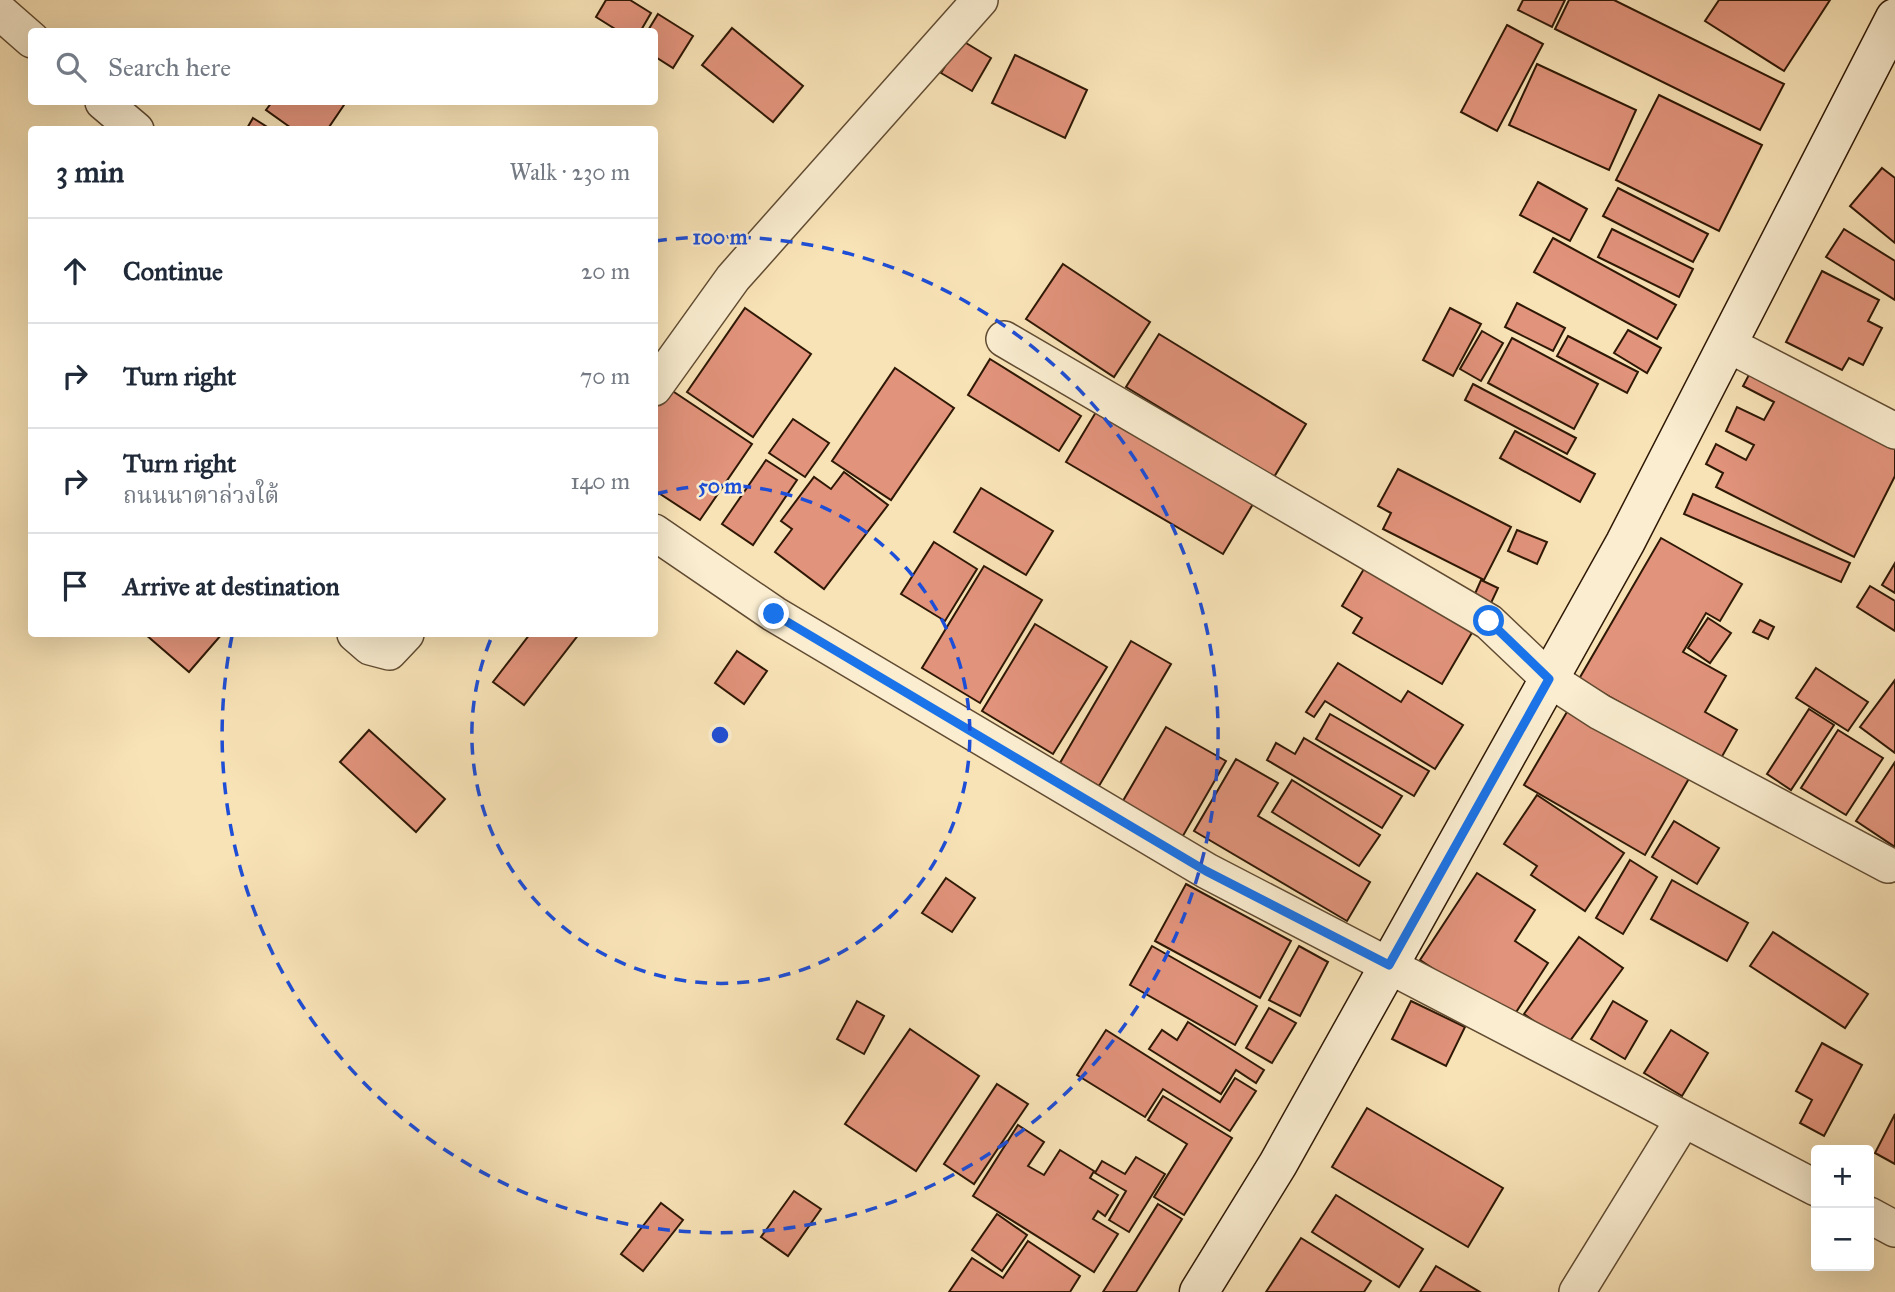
<!DOCTYPE html>
<html lang="en">
<head>
<meta charset="utf-8">
<style>
  body { margin:0; font-family:"IM FELL Great Primer","Noto Serif Thai",serif; background:#f2f2f3; color:#1f2937 }
  .controls { position:absolute; right:21px; bottom:21px; display:grid; overflow:hidden; border-radius:7px; box-shadow:0 7px 28px #0002 }
  .controls button { width:63px; height:63px; display:grid; place-items:center; padding:0; border:0; border-bottom:2px solid #e0e1e3; background:#fff; color:#1f2937; font:35px sans-serif }
  .stop { position:absolute; width:21px; height:21px; margin:-16px; border:5px solid #1a73e8; border-radius:50%; background:#fff }
  .stop.end { background:#1a73e8; border-color:#fff; box-shadow:0 2px 7px #0008 }
  .list { margin:0; padding:0; list-style:none }
  h2 { display:flex; justify-content:space-between; align-items:center; height:91px; margin:0; padding:0 28px; font-size:30px }
  h2 small { font-size:23px; font-weight:400; color:#747a83 }
  .list li { display:grid; grid-template-columns:46px 1fr auto; gap:21px; align-items:center; box-sizing:border-box; height:105px; padding:0 28px; border-top:2px solid #e0e1e3 }
  .list b { display:block; font-size:26px; white-space:nowrap }
  .list p { margin:0; font-size:23px; white-space:nowrap; color:#747a83 }
  .list em { font-size:23px; font-style:normal; color:#747a83 }
  .icon { flex:none; width:38px; height:38px; fill:none; stroke:currentColor; stroke-width:2; stroke-linecap:round; stroke-linejoin:round }
  .map { position:relative; flex:none; width:1895px; height:1292px; overflow:hidden }
  .search { position:absolute; background:#fff; box-shadow:0 7px 28px #0002; left:28px; top:28px; width:630px; height:77px; display:flex; align-items:center; gap:18px; box-sizing:border-box; padding:0 24px; border-radius:7px; color:#747a83; font-size:26px }
  .panel { position:absolute; background:#fff; box-shadow:0 7px 28px #0002; left:28px; top:126px; width:630px; height:511px; border-radius:7px }
  .map>svg:first-child { display:block }
</style>
</head>
<body>
<div class="map">
<svg width="1895" height="1292" viewBox="0 0 1895 1292">
  <rect width="100%" height="100%" fill="#f8e3b7"/>
  <filter id="stains"><feTurbulence type="fractalNoise" baseFrequency=".00286" numOctaves="4"/><feColorMatrix values="0 0 0 0 .2 0 0 0 0 .09 0 0 0 0 .02 0 0 0 .5 -.17"/></filter>
  <radialGradient id="worn" r=".72"><stop offset=".6" stop-color="#630" stop-opacity="0"/><stop offset="1" stop-color="#630" stop-opacity=".3"/></radialGradient>
  <g fill="#e1937b" stroke="#2f1805" stroke-width="2">
    <path d="M606,0H630L651,13L640,32H620L596,17Z"/>
    <path d="M1523,0H1565L1552,27L1518,10Z"/>
    <path d="M1569,0H1614L1784,84L1760,130L1555,29Z"/>
    <path d="M1719,0H1830L1784,71L1705,21Z"/>
    <path d="M658,14L693,36L673,68L654,56V32H647Z"/>
    <path d="M1507,25L1543,44L1497,131L1461,112Z"/>
    <path d="M732,28L803,86L773,122L702,65Z"/>
    <path d="M961,40L991,58L972,91L941,73Z"/>
    <path d="M1015,55L1087,90L1065,138L992,103Z"/>
    <path d="M1537,64L1636,110L1609,170L1509,125Z"/>
    <path d="M1659,95L1762,145L1719,231L1616,180Z"/>
    <path d="M272,102H346L327,130H294L266,110Z"/>
    <path d="M253,118L272,130H246Z"/>
    <path d="M1882,168L1895,178V243L1850,206Z"/>
    <path d="M1538,182L1587,209L1570,241L1520,215Z"/>
    <path d="M1618,188L1708,234L1693,262L1603,216Z"/>
    <path d="M1612,229L1693,269L1679,297L1598,257Z"/>
    <path d="M1844,229L1895,261V300L1826,257Z"/>
    <path d="M1553,238L1676,305L1657,339L1534,272Z"/>
    <path d="M1063,264L1150,322L1114,377L1026,319Z"/>
    <path d="M1822,271L1879,300L1868,321L1882,328L1863,365L1849,358L1842,370L1786,342Z"/>
    <path d="M1517,303L1565,328L1553,351L1505,327Z"/>
    <path d="M745,308L811,354L753,437L687,392Z"/>
    <path d="M1450,308L1481,324L1453,376L1423,360Z"/>
    <path d="M1628,330L1661,348L1647,373L1614,353Z"/>
    <path d="M1482,331L1503,343L1481,381L1460,369Z"/>
    <path d="M1159,334L1306,424L1274,477L1126,387Z"/>
    <path d="M1568,336L1638,372L1627,393L1557,356Z"/>
    <path d="M1512,338L1598,384L1574,429L1488,383Z"/>
    <path d="M990,359L1081,416L1059,451L968,395Z"/>
    <path d="M895,368L954,408L891,500L832,461Z"/>
    <path d="M1751,371L1895,443V476L1854,557L1716,487L1723,473L1706,464L1716,444L1746,460L1754,445L1726,431L1737,407L1764,420L1774,402L1743,386Z"/>
    <path d="M1473,384L1576,438L1567,454L1465,400Z"/>
    <path d="M665,386L752,444L700,520L654,490V401Z"/>
    <path d="M1096,412L1253,504L1223,554L1066,462Z"/>
    <path d="M793,419L829,443L805,477L769,453Z"/>
    <path d="M1515,431L1595,474L1580,502L1500,458Z"/>
    <path d="M766,460L797,480L753,545L722,524Z"/>
    <path d="M1398,469L1511,527L1484,580L1383,529L1391,513L1378,506Z"/>
    <path d="M844,472L888,505L824,589L775,552L792,529L781,521L814,477L831,489Z"/>
    <path d="M981,488L1053,531L1026,575L954,532Z"/>
    <path d="M1693,494L1850,563L1841,582L1684,514Z"/>
    <path d="M1517,530L1547,542L1537,564L1508,551Z"/>
    <path d="M1661,538L1742,584L1720,621L1706,613L1683,652L1726,676L1705,712L1737,730L1720,760L1579,679Z"/>
    <path d="M934,542L977,569L945,621L901,594Z"/>
    <path d="M1368,562L1477,624L1442,684L1353,633L1362,618L1342,606Z"/>
    <path d="M1895,563V593L1882,585Z"/>
    <path d="M984,566L1042,600L980,703L922,668Z"/>
    <path d="M1481,580L1498,588L1491,603L1474,596Z"/>
    <path d="M1870,586L1895,601V631L1857,607Z"/>
    <path d="M1708,618L1731,633L1710,663L1688,648Z"/>
    <path d="M1760,620L1774,627L1768,639L1753,632Z"/>
    <path d="M1035,624L1107,667L1053,754L982,711Z"/>
    <path d="M145,634H222L189,672Z"/>
    <path d="M530,634H579L524,705L493,682Z"/>
    <path d="M1131,641L1171,664L1099,786L1060,763Z"/>
    <path d="M737,651L767,671L744,704L715,683Z"/>
    <path d="M1338,663L1401,702L1408,691L1463,725L1435,769L1325,701L1314,717L1306,712Z"/>
    <path d="M1816,668L1868,702L1848,731L1796,698Z"/>
    <path d="M1895,680V753L1860,727Z"/>
    <path d="M1571,705L1691,775L1645,855L1524,785Z"/>
    <path d="M1809,709L1834,725L1791,790L1767,774Z"/>
    <path d="M1330,714L1429,771L1414,796L1316,739Z"/>
    <path d="M1166,727L1226,761L1180,841L1120,806Z"/>
    <path d="M369,730L445,799L416,832L340,762Z"/>
    <path d="M1838,730L1883,758L1846,815L1801,788Z"/>
    <path d="M1304,738L1402,796L1382,828L1267,760L1276,743L1295,754Z"/>
    <path d="M1236,759L1278,783L1258,816L1370,882L1347,921L1194,831Z"/>
    <path d="M1895,762V847L1856,821Z"/>
    <path d="M1292,780L1380,835L1359,866L1272,812Z"/>
    <path d="M1537,795L1624,853L1585,911L1531,875L1537,866L1504,844Z"/>
    <path d="M1674,821L1719,848L1697,884L1652,857Z"/>
    <path d="M1630,860L1657,877L1623,934L1596,918Z"/>
    <path d="M1477,873L1535,910L1515,941L1548,963L1511,1020L1420,960Z"/>
    <path d="M946,878L975,898L952,932L922,913Z"/>
    <path d="M1672,880L1748,923L1727,961L1651,919Z"/>
    <path d="M1186,884L1291,941L1260,998L1155,941Z"/>
    <path d="M1773,932L1868,994L1845,1028L1750,966Z"/>
    <path d="M1579,937L1623,968L1567,1045L1524,1014Z"/>
    <path d="M1152,946L1257,1006L1235,1045L1130,985Z"/>
    <path d="M1299,946L1328,962L1300,1016L1269,1000Z"/>
    <path d="M857,1001L884,1016L864,1054L837,1039Z"/>
    <path d="M1411,1001L1465,1027L1446,1066L1392,1039Z"/>
    <path d="M1613,1001L1647,1021L1625,1059L1591,1039Z"/>
    <path d="M1269,1008L1296,1023L1272,1063L1246,1048Z"/>
    <path d="M1188,1022L1264,1070L1256,1083L1236,1070L1221,1094L1149,1049L1162,1030L1177,1040Z"/>
    <path d="M910,1029L979,1076L916,1171L845,1124Z"/>
    <path d="M1106,1030L1220,1102L1235,1078L1256,1091L1230,1131L1163,1089L1145,1117L1077,1075Z"/>
    <path d="M1671,1030L1708,1053L1682,1096L1644,1073Z"/>
    <path d="M1822,1043L1862,1065L1824,1136L1800,1123L1812,1100L1796,1091Z"/>
    <path d="M997,1084L1028,1104L974,1184L944,1164Z"/>
    <path d="M1163,1096L1232,1138L1184,1215L1154,1197L1187,1144L1148,1120Z"/>
    <path d="M1367,1108L1503,1188L1468,1247L1332,1167Z"/>
    <path d="M1895,1114V1164L1875,1153Z"/>
    <path d="M1018,1125L1044,1142L1028,1166L1044,1175L1060,1150L1094,1171L1090,1178L1118,1195L1105,1216L1098,1211L1093,1219L1118,1234L1094,1272L973,1196Z"/>
    <path d="M1136,1157L1165,1174L1129,1232L1109,1220L1126,1191L1095,1173L1102,1161L1125,1174Z"/>
    <path d="M794,1191L821,1209L788,1256L761,1237Z"/>
    <path d="M1336,1195L1423,1249L1399,1287L1312,1232Z"/>
    <path d="M661,1203L683,1220L643,1271L621,1254Z"/>
    <path d="M1158,1204L1182,1219L1136,1292H1103Z"/>
    <path d="M997,1214L1027,1235L1002,1271L972,1250Z"/>
    <path d="M1301,1238L1371,1281L1364,1292H1266Z"/>
    <path d="M1028,1241L1080,1276L1070,1292H949L972,1258L1003,1278Z"/>
    <path d="M1436,1266L1480,1292H1420Z"/>
  </g>
  <g fill="none" stroke-linecap="round" stroke-linejoin="round">
    <g stroke="#614b32" stroke-width="38">
      <g id="minor">
        <path d="M0,12L32,40"/>
        <path d="M103,102L136,130"/>
        <path d="M1004,339L1489,622L1549,679L1600,712L1888,865"/>
        <path d="M1727,344L1895,431"/>
        <path d="M654,388L733,278L980,0"/>
        <path d="M654,532L774,614L1207,871L1816,1188"/>
        <path d="M355,634L370,647L389,652L406,634"/>
        <path d="M1869,1215L1895,1229"/>
        <path d="M1577,1292L1683,1120"/>
      </g>
    </g>
    <g stroke="#2f1805" stroke-width="41">
      <path id="secondary" d="M1199,1292L1278,1164L1625,543L1895,18"/>
    </g>
    <use href="#minor" stroke="#faedd0" stroke-width="35"/>
    <use href="#secondary" stroke="#faedd0" stroke-width="38"/>
  </g>
  <g fill="none" stroke-linecap="round" stroke-linejoin="round">
    <path stroke="#1a73e8" stroke-width="9" d="M774,614L1206,871L1389,965L1549,679L1489,621"/>
  </g>
  <g fill="none" stroke="#1d4ed8" stroke-width="3.5" stroke-dasharray="12 9">
    <path d="M656 494A249 249 0 1 1 493 634"/>
    <path d="M655 241A498 498 0 1 1 232 636"/>
  </g>
  <circle cx="720" cy="735" r="10" fill="#1d4ed8" stroke="#faedd0" stroke-width="3.5"/>
  <g font-size="21" text-anchor="middle" font-weight="bold" fill="#1d4ed8" stroke="#faedd0" stroke-width="5" stroke-linejoin="round" paint-order="stroke">
    <text x="720" y="244">100 m</text>
    <text x="720" y="493">50 m</text>
  </g>
  <rect width="100%" height="100%" filter="url(#stains)"/>
  <rect width="100%" height="100%" fill="url(#worn)"/>
</svg>
<div class="controls">
<button>+</button>
<button>−</button>
</div>
<div class="stop" style="left:1489px;top:621px"></div>
<div class="stop end" style="left:774px;top:614px"></div>
<div class="search"><svg class="icon" aria-label="search" viewBox="0 0 24 24"><circle cx="10" cy="10" r="6"/><path d="M15 15l6 6"/></svg>Search here</div>
<section class="panel">
<h2>3 min<small>Walk · 230 m</small></h2>
<ul class="list">
<li><svg class="icon" aria-label="ahead" viewBox="0 0 24 24"><path d="M12 20V5M6 11l6-6 6 6"/></svg><div><b>Continue</b></div><em>20 m</em></li>
<li><svg class="icon" aria-label="right" viewBox="0 0 24 24"><path d="M7 20v-9h11M14 6l5 5-5 5"/></svg><div><b>Turn right</b></div><em>70 m</em></li>
<li><svg class="icon" aria-label="right" viewBox="0 0 24 24"><path d="M7 20v-9h11M14 6l5 5-5 5"/></svg><div><b>Turn right</b><p>ถนนนาตาล่วงใต้</p></div><em>140 m</em></li>
<li><svg class="icon" aria-label="arrive" viewBox="0 0 24 24"><path d="M6 21V4h12l-3 4 3 4H6"/></svg><div><b>Arrive at destination</b></div></li>
</ul>
</section>
</div>
</body>
</html>
